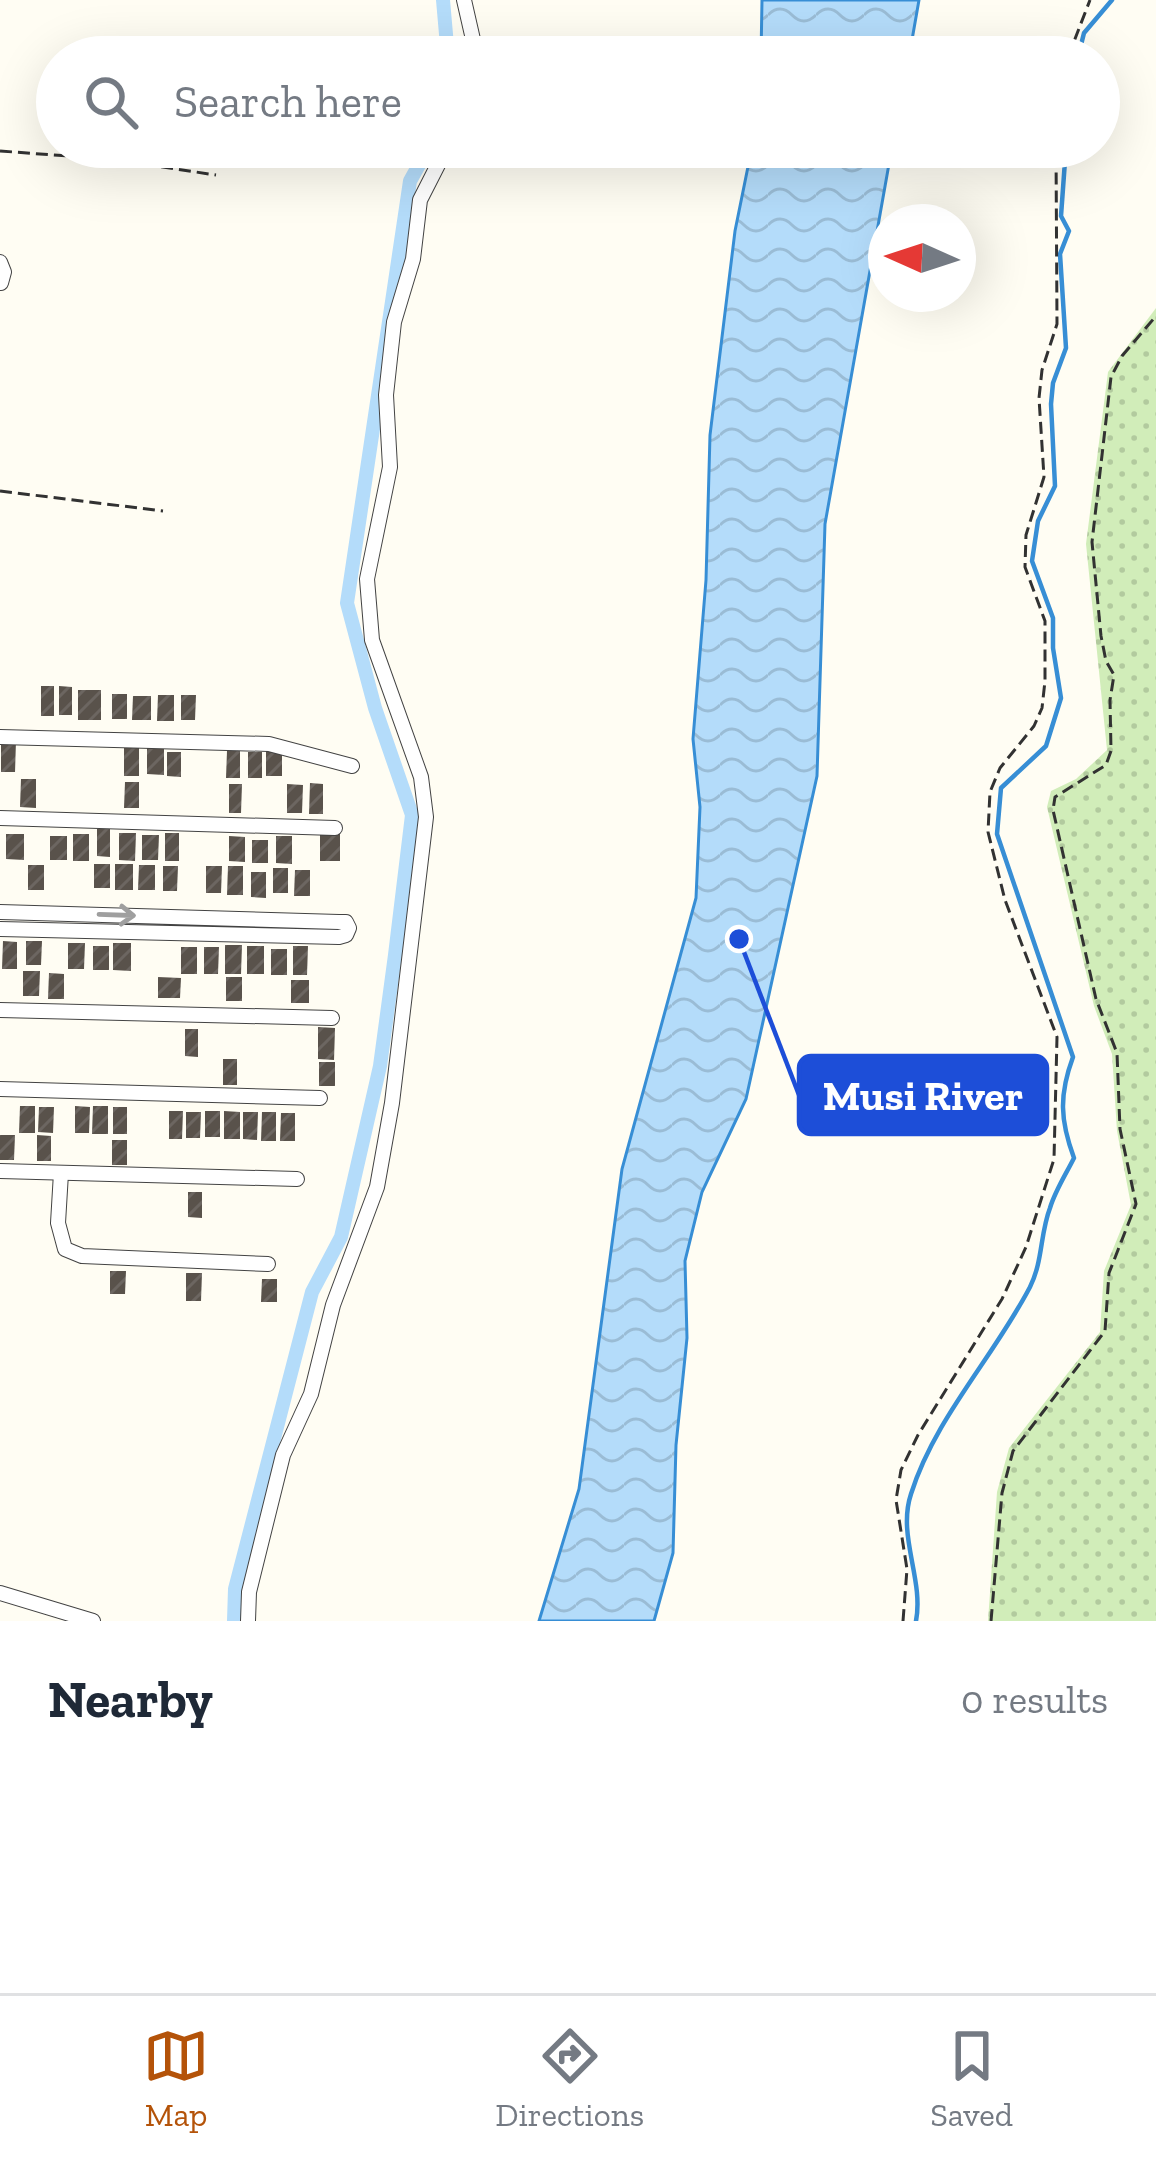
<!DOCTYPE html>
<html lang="en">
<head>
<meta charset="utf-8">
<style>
  body { margin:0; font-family:"Zilla Slab",serif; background:#f6f6f7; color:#1f2937 }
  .compass { position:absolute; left:868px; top:204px; width:108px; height:108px; border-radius:50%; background:#fff; box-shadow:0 12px 48px #0002; rotate:273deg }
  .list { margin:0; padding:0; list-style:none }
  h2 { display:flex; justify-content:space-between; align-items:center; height:156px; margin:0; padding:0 48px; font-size:51px }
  h2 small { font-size:39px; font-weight:400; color:#747a83 }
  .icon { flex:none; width:66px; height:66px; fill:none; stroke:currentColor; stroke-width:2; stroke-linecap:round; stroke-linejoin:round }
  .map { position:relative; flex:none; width:1156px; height:1621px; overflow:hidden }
  .search { position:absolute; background:#fff; box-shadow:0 12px 48px #0002; left:36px; right:36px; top:36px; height:132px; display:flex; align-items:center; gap:30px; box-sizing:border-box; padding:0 42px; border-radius:66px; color:#747a83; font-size:45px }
  .sheet { height:372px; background:#fff }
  nav { display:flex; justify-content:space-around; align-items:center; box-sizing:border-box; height:168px; border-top:3px solid #e0e1e3; background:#fff; font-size:33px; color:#747a83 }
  nav a { display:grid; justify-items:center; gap:6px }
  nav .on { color:#b45309 }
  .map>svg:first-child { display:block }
</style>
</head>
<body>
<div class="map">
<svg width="1156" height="1621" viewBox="0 0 1156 1621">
  <defs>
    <pattern id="grass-dots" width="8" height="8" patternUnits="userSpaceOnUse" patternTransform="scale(3)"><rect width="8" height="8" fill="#d1edb9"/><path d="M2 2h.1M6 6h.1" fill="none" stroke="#b2ca9e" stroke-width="1.8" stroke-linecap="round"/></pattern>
    <pattern id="water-waves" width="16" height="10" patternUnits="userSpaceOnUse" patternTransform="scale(3)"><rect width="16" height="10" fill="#b4dcfa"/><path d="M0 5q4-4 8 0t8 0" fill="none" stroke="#9abcd5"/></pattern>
    <pattern id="building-hatch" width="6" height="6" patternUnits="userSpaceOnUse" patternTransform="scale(3)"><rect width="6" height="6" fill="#59524b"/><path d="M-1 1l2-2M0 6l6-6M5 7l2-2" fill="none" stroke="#6c6661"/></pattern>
  </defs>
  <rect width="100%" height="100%" fill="#fffdf3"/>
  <path fill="url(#grass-dots)" d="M1156,308V1621H988L997,1492L1009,1448L1100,1332L1104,1271L1131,1205L1117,1131L1112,1054L1094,1006L1047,807L1051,791L1076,779L1107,750L1086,544L1108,372Z"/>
  <g fill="url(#water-waves)" stroke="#378ed5" stroke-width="3">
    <path d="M762,0H919L909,57H761Z"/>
    <path d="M752,147H892L825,524L817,776L746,1099L702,1192L685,1261L687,1338L676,1445L673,1553L654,1621H539L579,1489L622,1169L696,898L700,807L693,739L706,580L710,435L735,231Z"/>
  </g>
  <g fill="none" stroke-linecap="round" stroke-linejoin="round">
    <g stroke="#378ed5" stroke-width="4.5">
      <path d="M1078,57L1084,33L1112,0"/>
      <path d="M916,1621C924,1579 897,1536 911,1494C935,1418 993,1358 1030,1287C1043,1261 1040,1234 1050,1208C1055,1191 1066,1174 1074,1158C1060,1120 1059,1095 1073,1057L997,834L1001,788L1046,746L1061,698L1053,648V618L1032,561L1038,521L1055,486L1051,404L1053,383L1066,348L1060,254L1069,231L1061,216L1066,147"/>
    </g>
    <g stroke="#b4dcfa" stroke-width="14">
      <path d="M443,0L448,57"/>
      <path d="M234,1621L235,1589L312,1292L341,1237L380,1066L395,955L412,815L375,708L347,603L410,181L429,147"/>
    </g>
  </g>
  <g fill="url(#building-hatch)">
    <rect x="41" y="686" width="13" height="30"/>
    <path d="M59,686L72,687V715H59Z"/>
    <rect x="78" y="690" width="23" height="30"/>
    <rect x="112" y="694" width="15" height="25"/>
    <path d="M158,695H174V721H157Z"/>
    <path d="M181,695H196L195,720H181Z"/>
    <path d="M133,696H151V720H132Z"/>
    <path d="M1,740H16L15,772H1Z"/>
    <rect x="124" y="746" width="15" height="30"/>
    <path d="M147,746H164V775L147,774Z"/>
    <rect x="266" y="750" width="16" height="26"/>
    <path d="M227,751H240V778H226Z"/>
    <path d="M167,752H181V777L167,776Z"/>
    <rect x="248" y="752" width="14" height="26"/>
    <path d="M21,779H36V808L20,807Z"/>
    <path d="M125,782H139V808H124Z"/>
    <path d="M310,783L323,784V814H309Z"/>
    <path d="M229,784H242L241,813H229Z"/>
    <path d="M287,784L303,785L302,813H287Z"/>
    <path d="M97,829H110V857L97,856Z"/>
    <rect x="320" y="832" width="20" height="29"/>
    <path d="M119,833H136L135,861L119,860Z"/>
    <rect x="165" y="833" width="14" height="28"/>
    <path d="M6,834H24V860L6,859Z"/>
    <rect x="73" y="834" width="16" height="27"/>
    <path d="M142,835H159L158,860H142Z"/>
    <rect x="50" y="836" width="17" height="24"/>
    <path d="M229,836L245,837V862L229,861Z"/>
    <path d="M276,836H292V864L276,863Z"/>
    <rect x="252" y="840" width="16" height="23"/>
    <rect x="94" y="864" width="16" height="24"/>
    <rect x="115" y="864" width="18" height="26"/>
    <rect x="28" y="865" width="16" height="25"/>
    <path d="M139,865H155V890H138Z"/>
    <path d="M163,866H178L177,891H163Z"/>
    <path d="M206,866H222L221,893H206Z"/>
    <path d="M228,866H243V895H227Z"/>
    <rect x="273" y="868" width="15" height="25"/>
    <path d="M295,870H310V896H294Z"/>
    <path d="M251,872H266V898L251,897Z"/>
    <path d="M3,941L17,942V969H2Z"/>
    <path d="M26,941H42L41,965H26Z"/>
    <path d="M68,943H85L84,969H68Z"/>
    <path d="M113,943H131V971L113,970Z"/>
    <path d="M225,945H242L241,974H225Z"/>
    <rect x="93" y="946" width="16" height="24"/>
    <rect x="247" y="946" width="17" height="28"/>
    <path d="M293,946H308L307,975H293Z"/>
    <rect x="181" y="947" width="16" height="27"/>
    <path d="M204,947H219L218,974H204Z"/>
    <rect x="271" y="949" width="16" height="26"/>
    <path d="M23,971H40L39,996H23Z"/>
    <path d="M49,973L64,974V999H48Z"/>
    <path d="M158,977L181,978L180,998H158Z"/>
    <rect x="226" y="977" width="16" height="24"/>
    <rect x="291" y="980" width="18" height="23"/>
    <path d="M318,1027L335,1028L334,1060L318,1059Z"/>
    <path d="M185,1029H198V1057L185,1056Z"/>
    <rect x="223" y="1059" width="14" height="26"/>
    <rect x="319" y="1062" width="16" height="24"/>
    <path d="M20,1106H35V1133H19Z"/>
    <path d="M75,1106L90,1107L89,1133H75Z"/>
    <path d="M93,1106H108V1134H92Z"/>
    <path d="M39,1107H54L53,1133L38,1132Z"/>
    <rect x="113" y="1107" width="14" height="27"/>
    <path d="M169,1111H183L182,1139H169Z"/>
    <rect x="205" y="1111" width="15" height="26"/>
    <path d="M224,1111L240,1112V1139H224Z"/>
    <path d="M186,1112H201L200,1138H186Z"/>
    <path d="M243,1112H258L257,1140L243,1139Z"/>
    <path d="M262,1112H276V1141H261Z"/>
    <path d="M281,1113H295V1141H280Z"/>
    <path d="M0,1135H15L14,1160H0Z"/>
    <path d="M37,1135L51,1136V1161H37Z"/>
    <rect x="112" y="1140" width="15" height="25"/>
    <path d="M188,1192H202V1218L188,1217Z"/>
    <path d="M110,1271H126L125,1294H110Z"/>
    <path d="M186,1273H202L201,1301H186Z"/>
    <path d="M262,1279H277V1302H261Z"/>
  </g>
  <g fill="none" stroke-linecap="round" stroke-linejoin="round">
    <g stroke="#434343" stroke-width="16">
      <g id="minor">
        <path d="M464,0L477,57"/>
        <path d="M0,262L4,272L1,283"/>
        <path d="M0,737L269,744L352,766"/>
        <path d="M0,818L335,828"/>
        <path d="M0,912L339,922H346L349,928L346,935L339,937L0,929"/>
        <path d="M0,1010L332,1018"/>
        <path d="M0,1089L320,1098"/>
        <path d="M0,1171L297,1179"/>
        <path d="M61,1173L58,1223L65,1249L82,1256L268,1264"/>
        <path d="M0,1593L93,1621"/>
        <path d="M248,1621L249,1592L283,1455L311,1394L333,1305L377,1187L392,1103L426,817L421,777L372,640L367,579L390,467L386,395L394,322L413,259L420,200L447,147"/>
      </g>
    </g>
    <g stroke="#323232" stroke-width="3" stroke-dasharray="12 6" stroke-linecap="butt">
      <path d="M1068,57L1090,0"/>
      <path d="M0,151L109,159L216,175"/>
      <path d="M0,491L163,511"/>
      <path d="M903,1621L907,1569L896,1500L901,1470L918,1435L1002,1299L1026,1247L1054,1159L1057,1037L1005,900L988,832L990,792L1000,768L1034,726L1042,708L1045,681V621L1025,567L1026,535L1044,477L1039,398L1042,370L1057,324L1056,147"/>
      <path d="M991,1621L1002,1493L1013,1451L1105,1331L1109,1273L1136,1204L1120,1129L1117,1053L1096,999L1053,810L1055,797L1106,765L1111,751L1110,700L1114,675L1106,661L1101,636L1092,542L1111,377L1122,356L1156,316"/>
    </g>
    <use href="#minor" stroke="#fff" stroke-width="14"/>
  </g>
  <defs><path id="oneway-shaft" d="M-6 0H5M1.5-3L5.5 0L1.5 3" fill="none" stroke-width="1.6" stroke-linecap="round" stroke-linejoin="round" transform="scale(3)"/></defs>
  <use stroke="#9f9f9f" href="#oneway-shaft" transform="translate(117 915) rotate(2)"/>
  <path fill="none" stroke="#1d4ed8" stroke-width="4.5" d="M739 939L799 1095"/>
  <circle fill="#1d4ed8" stroke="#fff" stroke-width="4.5" cx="739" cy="939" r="12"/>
  <rect fill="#1d4ed8" stroke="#1d4ed8" stroke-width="4.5" x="799" y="1056" width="248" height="78" rx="12"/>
  <g font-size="42" text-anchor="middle" font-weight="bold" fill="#fff">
    <text x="923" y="1110">Musi River</text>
  </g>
</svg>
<svg class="compass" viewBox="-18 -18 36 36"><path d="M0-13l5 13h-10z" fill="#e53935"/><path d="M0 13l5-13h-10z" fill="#747a83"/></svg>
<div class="search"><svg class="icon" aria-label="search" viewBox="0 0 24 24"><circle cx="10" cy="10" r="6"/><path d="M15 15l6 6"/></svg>Search here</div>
</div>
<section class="sheet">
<h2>Nearby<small>0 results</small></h2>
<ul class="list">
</ul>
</section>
<nav>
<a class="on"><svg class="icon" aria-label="map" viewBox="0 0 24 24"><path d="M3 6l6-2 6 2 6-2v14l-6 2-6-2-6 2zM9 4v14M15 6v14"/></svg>Map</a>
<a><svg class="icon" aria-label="directions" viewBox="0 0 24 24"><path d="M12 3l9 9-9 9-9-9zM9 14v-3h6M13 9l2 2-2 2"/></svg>Directions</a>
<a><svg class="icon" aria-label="saved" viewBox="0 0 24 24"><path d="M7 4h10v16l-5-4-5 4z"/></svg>Saved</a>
</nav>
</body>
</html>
